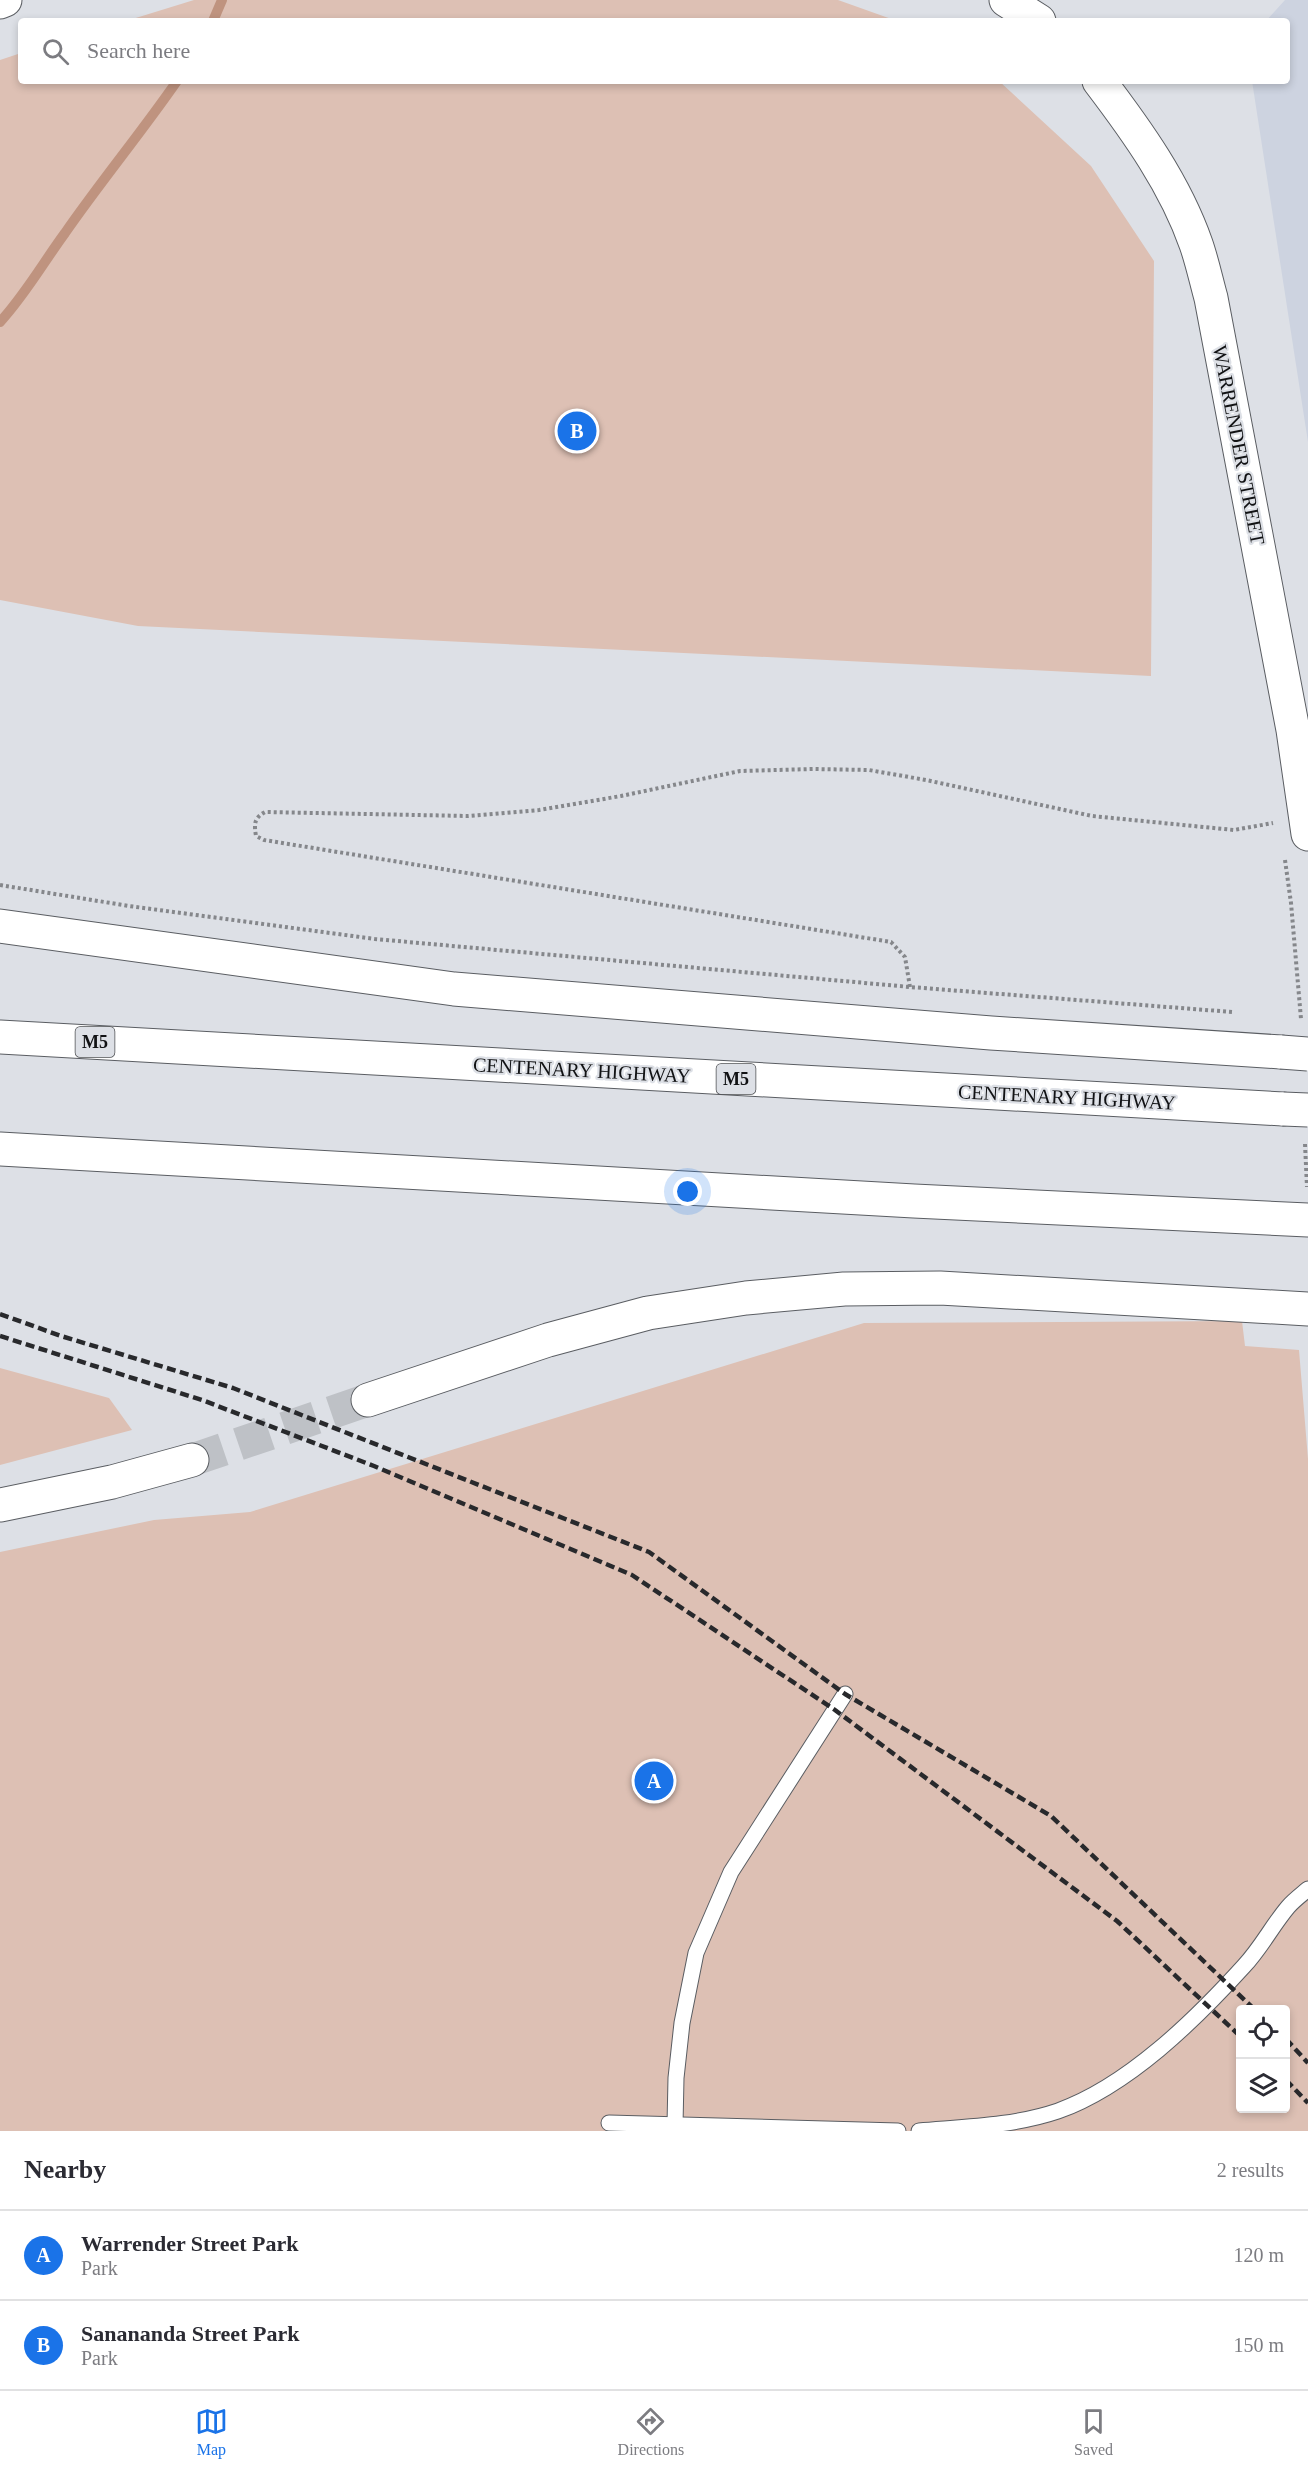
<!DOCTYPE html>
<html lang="en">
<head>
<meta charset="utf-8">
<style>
  body { margin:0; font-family:"Times New Roman",serif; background:#f2f2f3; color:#2b2b33 }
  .controls { position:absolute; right:18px; bottom:18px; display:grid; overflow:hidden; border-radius:6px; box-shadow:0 3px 9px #0003 }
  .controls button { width:54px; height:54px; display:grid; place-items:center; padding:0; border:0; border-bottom:2px solid #e1e1e2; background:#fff; color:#2b2b33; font:30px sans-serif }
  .you { position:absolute; left:688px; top:1192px; width:21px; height:21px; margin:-15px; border:4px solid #fff; border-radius:50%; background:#1a73e8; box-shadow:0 0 0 9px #1a73e833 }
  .badge { display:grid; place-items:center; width:39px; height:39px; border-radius:50%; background:#1a73e8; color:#fff; font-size:20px; font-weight:700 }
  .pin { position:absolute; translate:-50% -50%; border:3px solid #fff; box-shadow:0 2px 6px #0006 }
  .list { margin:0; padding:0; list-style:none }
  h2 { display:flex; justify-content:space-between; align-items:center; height:78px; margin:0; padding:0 24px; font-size:26px }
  h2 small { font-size:20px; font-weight:400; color:#7c7c81 }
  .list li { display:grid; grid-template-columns:39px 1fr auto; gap:18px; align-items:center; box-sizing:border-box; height:90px; padding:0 24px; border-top:2px solid #e1e1e2 }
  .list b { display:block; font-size:22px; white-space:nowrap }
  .list p { margin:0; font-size:20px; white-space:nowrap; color:#7c7c81 }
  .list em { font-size:20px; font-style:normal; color:#7c7c81 }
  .icon { flex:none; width:33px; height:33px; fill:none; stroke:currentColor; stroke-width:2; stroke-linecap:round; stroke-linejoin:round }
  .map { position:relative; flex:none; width:1308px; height:2131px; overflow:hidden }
  .search { position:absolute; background:#fff; box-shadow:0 3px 9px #0003; left:18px; right:18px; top:18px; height:66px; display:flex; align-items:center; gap:15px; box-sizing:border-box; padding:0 21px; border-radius:6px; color:#7c7c81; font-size:22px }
  .sheet { height:258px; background:#fff }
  nav { display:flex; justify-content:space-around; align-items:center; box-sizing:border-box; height:84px; border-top:2px solid #e1e1e2; background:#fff; font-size:16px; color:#7c7c81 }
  nav a { display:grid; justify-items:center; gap:3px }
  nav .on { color:#1a73e8 }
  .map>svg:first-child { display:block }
</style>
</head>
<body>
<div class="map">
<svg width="1308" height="2131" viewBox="0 0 1308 2131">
  <rect width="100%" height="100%" fill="#dde0e6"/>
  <path fill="#cdd3e0" d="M1285,0H1308V442L1252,81H1287V21H1266Z"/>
  <g fill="#ddc0b4" fill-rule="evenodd">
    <path d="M194,0H838L897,21H126Z"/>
    <path d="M21,53V81H999L1091,166L1154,261L1151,676L138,626L0,600V60Z"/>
    <path d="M1242,1321L1245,1346L1299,1350L1308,1459V2131H0V1552L154,1520L250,1512L864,1323ZM1240,2010H1286V2108H1240Z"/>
    <path d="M0,1368L109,1398L132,1430L0,1465Z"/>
  </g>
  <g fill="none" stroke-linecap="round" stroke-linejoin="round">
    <g stroke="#bf937f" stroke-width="10">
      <path d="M213,21L222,0"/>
      <path d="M0,322C25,295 43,263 65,233C101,181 141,133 177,81"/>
    </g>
    <path stroke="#bec1c6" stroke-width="33" stroke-dasharray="33 16" stroke-linecap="butt" d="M192,1460L368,1400"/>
    <g stroke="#5a5d62" stroke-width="17">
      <g id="lane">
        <path d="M609,2123L898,2131"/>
        <path d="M675,2125L676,2078L682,2023L696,1953L731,1872L845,1694"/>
        <path d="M919,2131C965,2127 1014,2126 1058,2111C1128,2086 1195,2020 1244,1966C1261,1948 1272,1926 1288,1907C1294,1900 1301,1895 1308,1889"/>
      </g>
    </g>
    <g stroke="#5a5d62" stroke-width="35">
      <g id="secondary">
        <path d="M1006,0L1039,21"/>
        <path d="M0,2L5,0"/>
        <path d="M1099,81C1137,131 1175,184 1196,244C1202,261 1206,280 1211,298L1293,730L1308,834"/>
      </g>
    </g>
    <g stroke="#5a5d62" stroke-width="35">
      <g id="highway">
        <path d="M0,926L454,989L991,1033L1281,1052"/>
        <path d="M0,1037L1283,1109"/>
        <path d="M0,1149L914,1201L1308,1220"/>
        <path d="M368,1400L548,1340L648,1313L746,1298L844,1289L940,1288L1308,1309"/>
        <path d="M0,1505L112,1482L192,1460"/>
      </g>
    </g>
    <g stroke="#85878b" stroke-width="4" stroke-dasharray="3 3" stroke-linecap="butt">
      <path d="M1285,860L1291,903L1301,1019"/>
      <path d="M0,885L129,906L375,939L910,987L1232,1012"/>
      <path d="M910,987L905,957L891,942L264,840L256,836C254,824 254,818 265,812L468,816L539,810L621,796L740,771L813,769L869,770L926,780L1092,816L1234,830L1273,823"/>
      <path d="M1305,1144L1307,1187"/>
    </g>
    <use href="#lane" stroke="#fff" stroke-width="15"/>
    <use href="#secondary" stroke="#fff" stroke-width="33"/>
    <use href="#highway" stroke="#fff" stroke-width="33"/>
    <g stroke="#28292c" stroke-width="4.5" stroke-dasharray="9 4.5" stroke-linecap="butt">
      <path d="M0,1314L61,1336L233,1388L649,1552L845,1694L1051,1816L1255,2010"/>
      <path d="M0,1336L202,1400L374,1466L632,1575L835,1710L1117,1921L1240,2036"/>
      <path d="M1286,2039L1308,2063"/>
      <path d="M1286,2080L1308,2103"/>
    </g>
    <g stroke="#5a5d62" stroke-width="35" stroke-linecap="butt">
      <g id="highway-bridge">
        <path d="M1281,1052L1308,1054"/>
        <path d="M1283,1109L1308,1110"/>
      </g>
    </g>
    <use href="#highway-bridge" stroke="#fff" stroke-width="33"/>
  </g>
  <g text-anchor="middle" stroke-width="4.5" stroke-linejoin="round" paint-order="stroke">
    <g fill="#dde0e6" stroke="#4e5053" stroke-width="1.5">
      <rect x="75.5" y="1027" width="39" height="30" rx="4.5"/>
      <rect x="716.5" y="1064" width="39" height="30" rx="4.5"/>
    </g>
    <g font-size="18" font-weight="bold" fill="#111214">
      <text x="95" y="1048">M5</text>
      <text x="736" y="1085">M5</text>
    </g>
    <g font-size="20" fill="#111214" stroke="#dde0e6">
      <text transform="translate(1239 445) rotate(79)" y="7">WARRENDER STREET</text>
      <text transform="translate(582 1070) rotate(3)" y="7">CENTENARY HIGHWAY</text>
      <text transform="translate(1067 1097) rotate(3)" y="7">CENTENARY HIGHWAY</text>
    </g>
  </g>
</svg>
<div class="controls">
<button><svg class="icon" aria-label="locate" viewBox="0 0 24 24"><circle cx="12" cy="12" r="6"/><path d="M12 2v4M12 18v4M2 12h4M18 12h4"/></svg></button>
<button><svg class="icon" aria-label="layers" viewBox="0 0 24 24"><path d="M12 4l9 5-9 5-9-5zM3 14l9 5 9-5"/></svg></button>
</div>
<div class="you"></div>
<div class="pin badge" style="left:654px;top:1781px">A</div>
<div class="pin badge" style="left:577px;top:431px">B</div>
<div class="search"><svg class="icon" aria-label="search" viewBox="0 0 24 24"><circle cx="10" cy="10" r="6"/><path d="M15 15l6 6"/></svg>Search here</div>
</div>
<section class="sheet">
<h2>Nearby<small>2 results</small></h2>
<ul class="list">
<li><span class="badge">A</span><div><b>Warrender Street Park</b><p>Park</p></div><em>120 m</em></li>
<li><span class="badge">B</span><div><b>Sanananda Street Park</b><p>Park</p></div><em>150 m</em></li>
</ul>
</section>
<nav>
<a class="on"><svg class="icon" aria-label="map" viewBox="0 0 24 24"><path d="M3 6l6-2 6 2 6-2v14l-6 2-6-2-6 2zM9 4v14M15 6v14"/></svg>Map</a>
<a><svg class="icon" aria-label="directions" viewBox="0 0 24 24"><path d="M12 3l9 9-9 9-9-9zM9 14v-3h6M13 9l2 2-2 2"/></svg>Directions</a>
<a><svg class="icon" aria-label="saved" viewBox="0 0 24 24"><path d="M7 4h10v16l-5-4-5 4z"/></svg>Saved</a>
</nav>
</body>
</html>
